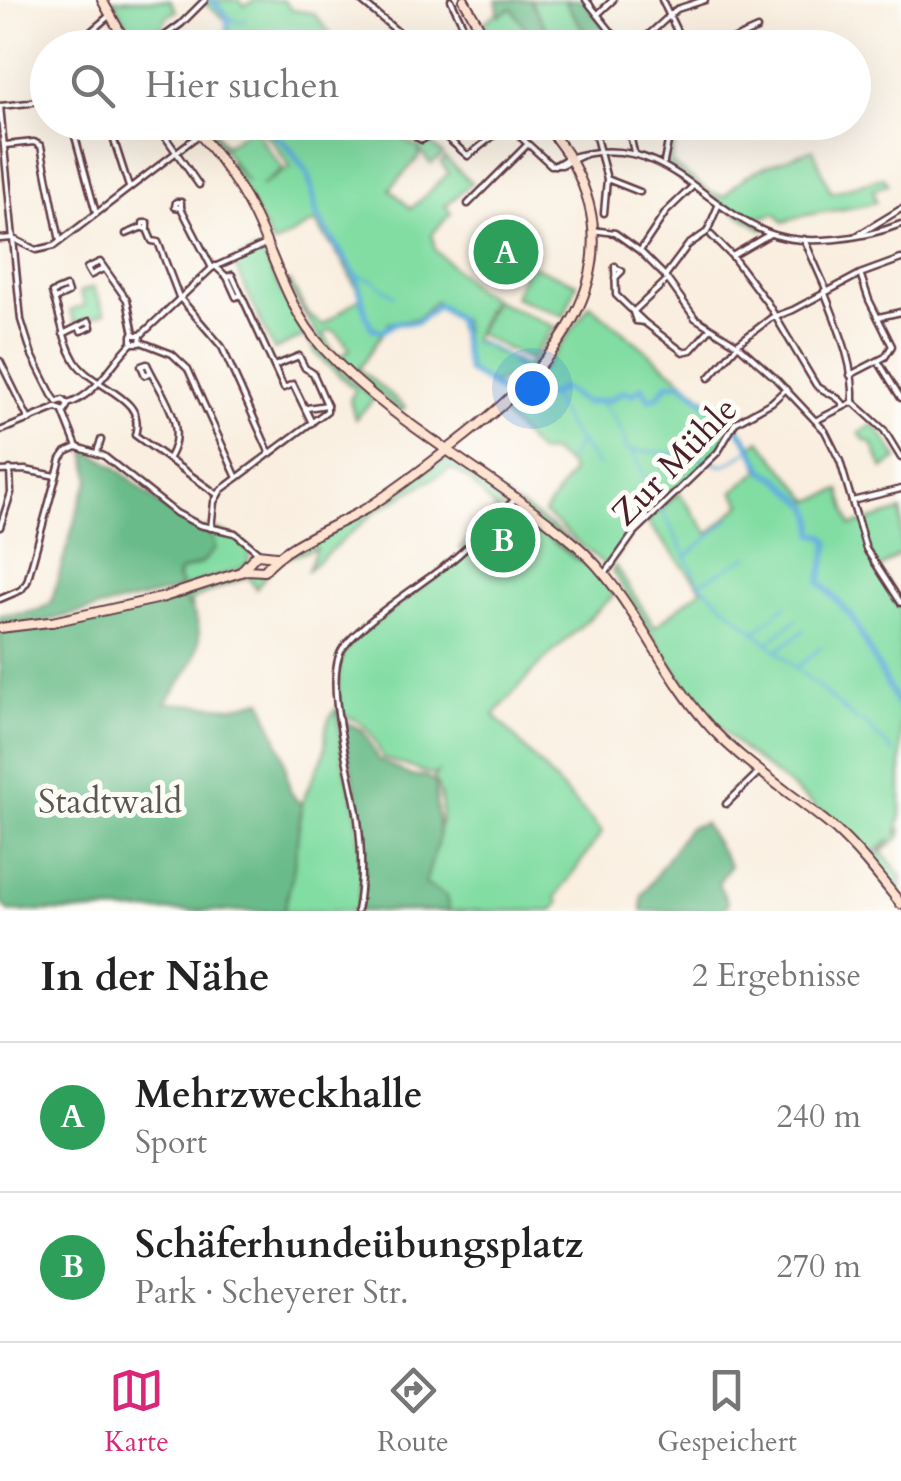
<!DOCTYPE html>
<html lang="de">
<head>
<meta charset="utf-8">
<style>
  body { margin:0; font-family:Cardo,serif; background:#f2f2f2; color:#222 }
  .you { position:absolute; left:532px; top:388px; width:35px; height:35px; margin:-25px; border:8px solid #fff; border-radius:50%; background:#1a73e8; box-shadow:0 0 0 15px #1a73e833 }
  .badge { display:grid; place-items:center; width:65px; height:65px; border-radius:50%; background:#db2777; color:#fff; font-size:32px; font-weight:700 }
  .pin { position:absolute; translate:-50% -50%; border:5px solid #fff; box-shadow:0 2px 10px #0006 }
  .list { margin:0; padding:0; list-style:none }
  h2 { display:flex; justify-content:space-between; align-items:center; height:130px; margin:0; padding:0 40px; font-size:42px }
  h2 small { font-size:32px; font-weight:400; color:#767676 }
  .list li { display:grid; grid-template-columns:65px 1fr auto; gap:30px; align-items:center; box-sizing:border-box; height:150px; padding:0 40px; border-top:2px solid #e0e0e0 }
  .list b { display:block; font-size:38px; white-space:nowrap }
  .list p { margin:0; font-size:32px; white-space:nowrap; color:#767676 }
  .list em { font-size:32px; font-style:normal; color:#767676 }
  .icon { flex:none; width:55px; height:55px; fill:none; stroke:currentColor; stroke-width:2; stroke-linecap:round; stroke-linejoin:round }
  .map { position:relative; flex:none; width:901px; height:911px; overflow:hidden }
  .search { position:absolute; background:#fff; box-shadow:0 10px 40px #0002; left:30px; right:30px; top:30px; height:110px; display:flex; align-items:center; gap:25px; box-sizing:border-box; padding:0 35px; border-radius:55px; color:#767676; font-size:38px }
  .sheet { height:430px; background:#fff }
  nav { display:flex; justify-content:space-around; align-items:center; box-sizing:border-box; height:140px; border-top:2px solid #e0e0e0; background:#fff; font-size:28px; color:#767676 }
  nav a { display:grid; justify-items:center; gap:5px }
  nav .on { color:#db2777 }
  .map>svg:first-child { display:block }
</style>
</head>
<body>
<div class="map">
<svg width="901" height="911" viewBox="0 0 901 911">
  <rect width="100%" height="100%" fill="#fdfcf7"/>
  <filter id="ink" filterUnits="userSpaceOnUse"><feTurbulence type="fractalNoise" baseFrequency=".01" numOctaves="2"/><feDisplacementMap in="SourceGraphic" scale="20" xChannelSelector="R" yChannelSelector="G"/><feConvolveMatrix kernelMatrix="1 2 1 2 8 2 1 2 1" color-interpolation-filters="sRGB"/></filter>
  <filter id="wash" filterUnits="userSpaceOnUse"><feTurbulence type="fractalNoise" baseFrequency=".0048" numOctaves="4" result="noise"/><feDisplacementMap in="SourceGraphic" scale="40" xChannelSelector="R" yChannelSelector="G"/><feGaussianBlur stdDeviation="2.25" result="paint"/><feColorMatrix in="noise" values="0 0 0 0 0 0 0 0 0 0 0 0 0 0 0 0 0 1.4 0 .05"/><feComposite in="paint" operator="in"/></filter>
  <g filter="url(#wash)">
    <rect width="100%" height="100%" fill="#f9eedf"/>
    <g fill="#82dda3" stroke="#667e67" stroke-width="2.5">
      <path d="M113,0H170L176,11L169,15L159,30L148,33L131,31Z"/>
      <path d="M209,0H240L244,6L256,0H283L292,10L313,13L342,47H227V21L205,4Z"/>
      <path d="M530,0H567L565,2L593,45L556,47Z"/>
      <path d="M512,7L537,47H491L479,27L498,12L500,15Z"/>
      <path d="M249,123H390L406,141L418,148L428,141L443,155L431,164L419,150V157L390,189L411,209L449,173L441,163L445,158L472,183L445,206L451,213L432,234L435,250L476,290L492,297L473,339L524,367L535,361L558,326L567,328L551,351L513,390L508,382L511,380L509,376L495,384L467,369L462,321L459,318L456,321L454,315L435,301L418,318L389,323L359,369L405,407L401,411L354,374L333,352L340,357L350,349L336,332L330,330L324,334L332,350L326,349L286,283L290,281L308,315L323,325L361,297L341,259L315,222L273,245L248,197L226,165L229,162L247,182L210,131L213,129L225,146L252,127L283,169L261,186L290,167L272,140Z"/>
      <path d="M679,127L671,163L710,192L725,197C743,169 784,161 813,149L831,193L884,177L888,184L873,190L876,202C845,212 813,210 783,222L776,213L756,219L766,226L762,229L711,197L665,164L674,129Z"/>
      <path d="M255,251L264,255C292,322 318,353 374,399L355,419L350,400L355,390L318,356L305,336L274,350L233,261Z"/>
      <path d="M527,264L577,283L564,316L514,297Z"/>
      <path d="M93,287L105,313L76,324L70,311L85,305L80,292Z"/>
      <path d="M494,300L553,326L530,360L477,334Z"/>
      <path d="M590,305L737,424L730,432L727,443L630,534L616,558L606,566L544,513L572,472L569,465L551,452L539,453L500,412L546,365Z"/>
      <path d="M874,424L898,458L883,469L872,443L865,441L859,433Z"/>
      <path d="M760,440L811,501L840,490L851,526L901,511V553L879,569L901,603V815L896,835L901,829V836L882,852L901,875V896L872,861L892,838L870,856L858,840L740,747L704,710L678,675L612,571L615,566L655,627L702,589L647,522L679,493L709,534L742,504L733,491L759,471L752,446Z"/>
      <path d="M447,458L457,460L509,500L462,550L459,548L494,515L496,509C479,495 471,475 450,469L376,511L308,570L316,548L277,561L256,589L248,576L191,600L192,607L180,595L248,571L265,574L277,559L356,517Z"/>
      <path d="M512,504H515L522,518L575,559L590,561L615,594L535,669L494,715L602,832L556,897L559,903L552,911H449L445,896L425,884C429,849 454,816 434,778L437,773L433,775L383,758C374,739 366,716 340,716C338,685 333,660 356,637L468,552Z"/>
      <path d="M207,528C225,532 239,538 250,550L248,563L240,569L177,590L179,572L202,563L210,533L206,531Z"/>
      <path d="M337,708L343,763L356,807L362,874L357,911H283C293,874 294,837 303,802C307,786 315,774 322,759C331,739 318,729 337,708Z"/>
    </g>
    <g fill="#69bc89" stroke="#5a6e5a" stroke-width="2.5">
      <path d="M496,0H530L556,47H537L512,8L499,15Z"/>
      <path d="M567,0H583L613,37L606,47H590L593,44L565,1Z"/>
      <path d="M86,451C125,465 151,505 189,524C204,531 214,532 215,549L202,563L179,572L177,579L181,584L177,590L45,621L0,625V615C19,614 35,614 51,603L81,499L90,479Z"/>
      <path d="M514,504L522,507C544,523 584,544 593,570L522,518Z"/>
      <path d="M180,595C218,633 192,669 165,703L233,707L262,700L283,754L290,791L297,801L302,803L293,873L284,911H9L0,900V633L92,621Z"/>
      <path d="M342,721L363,730L378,759L411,776H425L435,782L439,837L425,884L446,896L449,911H357C361,878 367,840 360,807C353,778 346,750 342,721Z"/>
      <path d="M704,823L730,866L718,883L728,904L722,911H642V896L688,828Z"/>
    </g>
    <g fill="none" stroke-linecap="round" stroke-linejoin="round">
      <g stroke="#63b0dc" stroke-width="2.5">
        <path d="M228,17L239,22L246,20"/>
        <path d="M356,276L373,280L394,296"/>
        <path d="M473,343C497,346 509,358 524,376"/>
        <path d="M551,394L566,424L598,466"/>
        <path d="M596,402C611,406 626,436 626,450L687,454L723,466L752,449"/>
        <path d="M632,450L700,584L857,721L864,722L894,753"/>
        <path d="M567,463L579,442"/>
        <path d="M686,557L730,518"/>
        <path d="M702,582L749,556"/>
        <path d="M754,633L787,604"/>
        <path d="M767,643L797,619"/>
        <path d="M777,651L804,630"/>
        <path d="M796,668L822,647"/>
      </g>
      <g stroke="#63b0dc" stroke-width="6">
        <path d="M212,0L228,17L227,48"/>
        <path d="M259,122L287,145L308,174L318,217L356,276L367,318L372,328L382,331L395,323L417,322L438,305L458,320L468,371C511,392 513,418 562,388L585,403L609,400L625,391L632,395L642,387L649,399L657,397L668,384L681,383L734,423L746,439"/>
        <path d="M747,440L764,471L779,479L810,507L814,518V534L824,536L829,543L820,582L852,617L901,711"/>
      </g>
    </g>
  </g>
  <g filter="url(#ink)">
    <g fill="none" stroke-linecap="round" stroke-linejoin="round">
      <g stroke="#643e46" stroke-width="9">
        <g id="street">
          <path d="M360,0L417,48"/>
          <path d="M451,0L462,23"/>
          <path d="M586,0L624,48"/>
          <path d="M662,0L685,48"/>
          <path d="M598,14L613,0"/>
          <path d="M93,30L104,48"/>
          <path d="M72,48L110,15"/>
          <path d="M148,48L181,24L205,0"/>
          <path d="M391,48L404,37"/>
          <path d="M634,48L677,9L705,0"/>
          <path d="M714,48L757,29"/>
          <path d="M48,96L29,103L0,106L21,320L32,355L52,395L57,402L63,400L68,404"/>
          <path d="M80,122L73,129L96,213"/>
          <path d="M108,122L129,187"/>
          <path d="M155,122L199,185"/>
          <path d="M428,122L438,130L446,122"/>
          <path d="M504,122L551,165H562L586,154"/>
          <path d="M592,122L607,179L604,213"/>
          <path d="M627,122L634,152"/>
          <path d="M416,137L422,140L438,130L468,156L507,125"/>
          <path d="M5,145L34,142L41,146L60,241"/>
          <path d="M664,162L672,122"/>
          <path d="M556,165C567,157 578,155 591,153C667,141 702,205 766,232C802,248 866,238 901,224"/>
          <path d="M607,179L640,192"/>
          <path d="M176,202H181V208L175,207Z"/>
          <path d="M468,204L527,145"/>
          <path d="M181,208L212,268"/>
          <path d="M143,223H148V229L143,228Z"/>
          <path d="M147,229L152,241L158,242L179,297L222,347L270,454"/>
          <path d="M592,230L615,233L640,251L665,276L695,318L738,345L774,377L825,431L840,461L866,549L901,603"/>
          <path d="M126,234L143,227"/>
          <path d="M711,235L732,256L770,234"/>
          <path d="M858,235L901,209"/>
          <path d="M0,239L13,238"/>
          <path d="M804,239L826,289"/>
          <path d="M16,240L36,250L54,246L200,134"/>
          <path d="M640,251L666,212L692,187"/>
          <path d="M732,256L768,304L816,385C825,393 838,395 844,405"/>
          <path d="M215,266L227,277L236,297L241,295"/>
          <path d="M615,266L616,295L644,322L636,321L633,312"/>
          <path d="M615,268L622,271L615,278"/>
          <path d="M103,269L91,275L87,268L100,262L127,300L134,334"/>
          <path d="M665,276L688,245L707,232L718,206"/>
          <path d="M227,277L232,275L284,388L293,384L312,423"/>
          <path d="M824,291C837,325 855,365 853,402"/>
          <path d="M55,299L68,293L66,287L52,293C61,316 62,339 75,361C93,390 147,395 135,435L218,495"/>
          <path d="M634,311L667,280"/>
          <path d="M879,317L901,312"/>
          <path d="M644,322L683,352L691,350L709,330"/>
          <path d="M63,334L89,321L91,327L81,331L79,327"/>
          <path d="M141,342L172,354L188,369L237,478"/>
          <path d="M132,343H140L141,335L212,268L266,244"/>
          <path d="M737,344L771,318L793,310L860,274L901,259"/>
          <path d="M0,361L29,420"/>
          <path d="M878,361L901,398"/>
          <path d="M274,366L299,356L305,368L313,373L327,405"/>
          <path d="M151,372L145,375L141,366L147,364C160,393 190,426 168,459"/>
          <path d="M850,375L885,357L892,346L869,300L861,276"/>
          <path d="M709,378L738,345"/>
          <path d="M853,402L884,430L901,458"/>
          <path d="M56,408L65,411L68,404C98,394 110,364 132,343V335H141"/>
          <path d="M307,408L327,405"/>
          <path d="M63,412L77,447"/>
          <path d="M817,420L853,402"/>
          <path d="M0,431L56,408"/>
          <path d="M77,447L104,456L176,513L199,525L235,533L259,553"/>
          <path d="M97,452L101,440"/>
          <path d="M0,471L25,470L56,476"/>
          <path d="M852,501L901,489"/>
          <path d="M0,527L11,493L10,469"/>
          <path d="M211,528L214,502L221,490L327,411V405"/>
          <path d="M605,574L634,533L718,452L735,423L772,402L786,389"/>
          <path d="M0,599L21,590L27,582L61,459L66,452L77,447"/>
          <path d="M726,804L760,771"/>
          <path d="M357,911C363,881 362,851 358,820C354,782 321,680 343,648C365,619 419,586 450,562C474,543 494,520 515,499"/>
        </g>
      </g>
      <g stroke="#643e46" stroke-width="12">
        <g id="secondary">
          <path d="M102,0L129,48"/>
          <path d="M464,0L491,48"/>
          <path d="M189,122C215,151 237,180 254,215C276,260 288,310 323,348C394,426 494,474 574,543C634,595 659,672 713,730C750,768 796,796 836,830C860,852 880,878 901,904"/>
          <path d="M243,569L257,554L276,556"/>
          <path d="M52,622L161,598L247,570L264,571C288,542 334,528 367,508C402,486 433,461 465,436C549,370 633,279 574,166C566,150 554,136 543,122"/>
          <path d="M0,628L49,622"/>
        </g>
      </g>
      <use href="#street" stroke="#fff" stroke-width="4"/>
      <use href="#secondary" stroke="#fee3d1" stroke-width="8"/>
    </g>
  </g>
  <g text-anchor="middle" stroke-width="10" stroke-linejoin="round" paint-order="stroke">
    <g font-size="35" fill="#4a1f2b" stroke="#fdfcf7">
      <text transform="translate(674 461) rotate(-46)" y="12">Zur Mühle</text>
    </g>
    <g font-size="35" fill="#5b584f" stroke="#fdfcf7">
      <text x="110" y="813">Stadtwald</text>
    </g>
  </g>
</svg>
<div class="you"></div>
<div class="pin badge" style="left:506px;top:252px;background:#2e9e5b">A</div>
<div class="pin badge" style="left:503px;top:540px;background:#2e9e5b">B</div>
<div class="search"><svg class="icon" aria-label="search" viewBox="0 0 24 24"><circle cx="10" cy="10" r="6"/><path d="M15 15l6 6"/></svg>Hier suchen</div>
</div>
<section class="sheet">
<h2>In der Nähe<small>2 Ergebnisse</small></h2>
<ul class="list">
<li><span class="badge" style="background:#2e9e5b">A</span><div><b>Mehrzweckhalle</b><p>Sport</p></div><em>240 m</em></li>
<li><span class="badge" style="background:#2e9e5b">B</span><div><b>Schäferhundeübungsplatz</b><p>Park · Scheyerer Str.</p></div><em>270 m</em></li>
</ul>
</section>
<nav>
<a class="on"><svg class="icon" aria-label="map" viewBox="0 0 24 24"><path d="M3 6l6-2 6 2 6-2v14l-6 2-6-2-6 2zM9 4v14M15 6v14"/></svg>Karte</a>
<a><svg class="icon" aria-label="directions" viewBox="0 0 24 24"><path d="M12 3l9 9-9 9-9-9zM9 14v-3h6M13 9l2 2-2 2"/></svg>Route</a>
<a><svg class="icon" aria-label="saved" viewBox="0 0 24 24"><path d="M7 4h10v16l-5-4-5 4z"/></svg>Gespeichert</a>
</nav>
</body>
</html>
